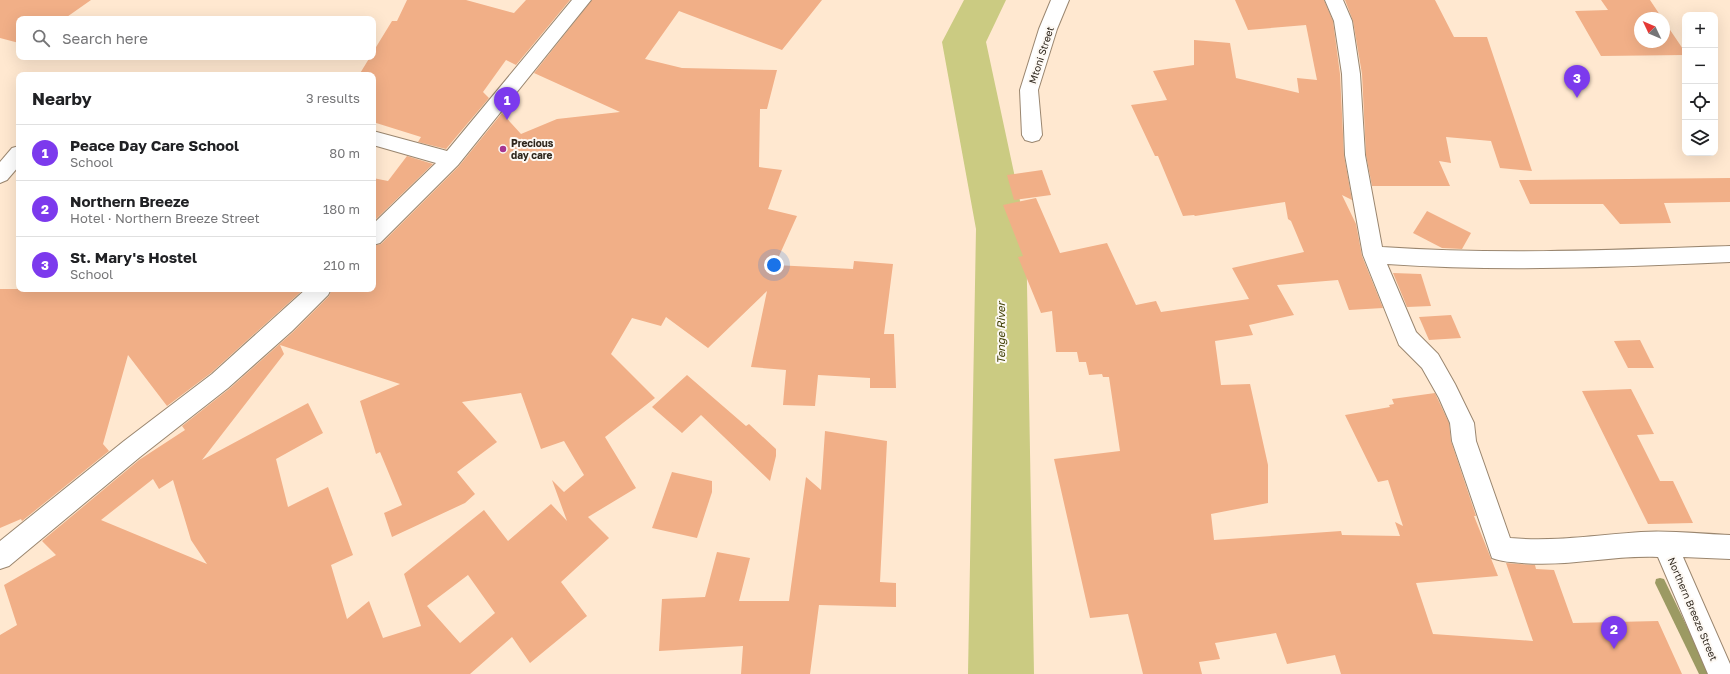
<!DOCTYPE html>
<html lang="en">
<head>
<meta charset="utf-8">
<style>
  body { margin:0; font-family:"Golos Text",sans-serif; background:#f6f6f6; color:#202124 }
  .controls { position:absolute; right:12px; top:12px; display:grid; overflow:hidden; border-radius:8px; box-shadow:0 4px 16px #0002 }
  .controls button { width:36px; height:36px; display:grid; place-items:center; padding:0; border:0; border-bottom:1px solid #e0e0e0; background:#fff; color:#202124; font:20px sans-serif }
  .compass { position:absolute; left:1634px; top:12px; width:36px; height:36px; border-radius:50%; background:#fff; box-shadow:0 4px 16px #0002; rotate:314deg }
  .you { position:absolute; left:774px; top:265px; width:14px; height:14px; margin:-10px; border:3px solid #fff; border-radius:50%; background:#1a73e8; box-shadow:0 0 0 6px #1a73e833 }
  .badge { display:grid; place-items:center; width:26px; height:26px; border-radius:50%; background:#7c3aed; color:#fff; font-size:13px; font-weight:700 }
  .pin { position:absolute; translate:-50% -33px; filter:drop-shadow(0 1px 2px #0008) }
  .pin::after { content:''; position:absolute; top:21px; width:14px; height:12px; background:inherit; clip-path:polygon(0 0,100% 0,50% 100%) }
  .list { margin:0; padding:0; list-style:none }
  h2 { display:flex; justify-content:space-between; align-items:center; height:52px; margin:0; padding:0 16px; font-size:17px }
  h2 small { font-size:13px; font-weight:400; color:#757577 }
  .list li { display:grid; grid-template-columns:26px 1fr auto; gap:12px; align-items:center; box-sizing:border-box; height:56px; padding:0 16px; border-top:1px solid #e0e0e0 }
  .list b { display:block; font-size:15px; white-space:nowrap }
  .list p { margin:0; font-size:13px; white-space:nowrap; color:#757577 }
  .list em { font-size:13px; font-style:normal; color:#757577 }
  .icon { flex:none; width:22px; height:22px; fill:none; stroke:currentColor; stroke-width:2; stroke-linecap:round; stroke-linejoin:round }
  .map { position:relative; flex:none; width:1730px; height:674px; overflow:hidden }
  .search { position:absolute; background:#fff; box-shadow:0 4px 16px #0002; left:16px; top:16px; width:360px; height:44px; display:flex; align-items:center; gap:10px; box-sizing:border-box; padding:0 14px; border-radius:8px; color:#757577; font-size:15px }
  .panel { position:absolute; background:#fff; box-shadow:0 4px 16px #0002; left:16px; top:72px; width:360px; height:220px; border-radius:8px }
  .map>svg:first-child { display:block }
</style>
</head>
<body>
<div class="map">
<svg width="1730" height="674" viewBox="0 0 1730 674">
  <rect width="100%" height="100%" fill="#ffe8d0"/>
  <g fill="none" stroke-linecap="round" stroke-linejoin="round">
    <path fill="#9c9a63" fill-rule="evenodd" d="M1660,578L1664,579L1710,674H1699L1655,583L1656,579Z"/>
    <path fill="#cbcb82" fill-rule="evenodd" d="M964,0H1006L986,42L1026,229L1034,674H968L976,229L942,42Z"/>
  </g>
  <g fill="#f1af87" fill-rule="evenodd">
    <path d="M0,0H91L64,19H19V43L0,38Z"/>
    <path d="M407,0H466L514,13L526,0H570L516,65L506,60L483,92L489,98L446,149L418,142L421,137L373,122V75H359L370,57H373V52L392,21H397Z"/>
    <path d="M592,0H822L782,50L679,11L645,59L682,68L777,70L767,109H760L759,167L782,170L768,209L797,216L775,265L853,269L854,261L893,264L884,334H894L896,388H870V378L818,375L815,406L783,405L786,370L751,367L767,291L708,348L666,317L661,326L632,318L611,354L655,398L605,437L636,488L588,517L609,538L561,582L587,616L530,663L512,637L470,674H0V635L17,625L4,585L56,555L42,541L139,460L185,430L182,426L229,389L293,332L329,296L332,289H373V246L381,244L459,166L502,113L521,134L557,119L620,112L534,73ZM280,345L400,384L360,401L376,454L380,452L402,505L384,513L392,537L465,503L475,494L457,472L497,442L462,402L521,393L541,449L564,441L584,475L564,492L552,480L567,521L551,504L508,541L484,510L404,574L421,626L383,638L369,601L347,619L331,565L353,555L328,487L288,507L276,459L323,433L308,403L202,460L284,354ZM153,479L159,489L173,480L191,540L207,564L101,520ZM468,575L495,613L460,643L427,606Z"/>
    <path d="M1235,0H1324L1333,21L1340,74L1344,155L1352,200L1342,195L1356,224L1362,256L1383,308L1349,310L1338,280L1277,285L1294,315L1249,325L1253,335L1215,341L1221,385L1250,384L1268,465V503L1211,514L1214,540L1341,531L1342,535L1400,536L1395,522L1403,526L1388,480L1378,482L1345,415L1390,407L1389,405L1394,404L1392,399L1435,393L1449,423L1451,441L1476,516H1474L1498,576L1416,583L1433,634L1533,641L1506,563L1535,565L1536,569L1554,570L1573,623L1658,621L1682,674H1341L1335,655L1287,664L1276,633L1215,643L1220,659L1199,662L1202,674H1143L1128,614L1090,618L1054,459L1120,451L1109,377H1103L1102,374L1089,375L1086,362H1079L1077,352H1056L1052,311L1041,313L1018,257L1023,256L1003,205L1036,198L1060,253L1107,243L1136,305L1156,301L1161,312L1249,299L1232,268L1304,252L1291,221L1288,219L1285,202L1195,216L1194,215L1183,216L1158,156H1155L1131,105L1167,100L1153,71L1194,65V40L1230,43L1236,78L1299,93L1297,78L1317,80L1306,25L1248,30Z"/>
    <path d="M1345,0H1435L1454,37H1487L1532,171L1500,168L1491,141L1446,137L1451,163L1439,161L1450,186H1372L1366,155L1362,74L1353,21Z"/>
    <path d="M1601,0H1650L1662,18H1640V42H1664V21L1685,52V55L1601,56L1575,11L1608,10Z"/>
    <path d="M407,156L433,164L373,222V178L388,181Z"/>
    <path d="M1042,170L1051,195L1014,200L1007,175Z"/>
    <path d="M1730,178V202L1664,203L1671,223L1620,224L1603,204H1530L1519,180Z"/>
    <path d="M1427,211L1471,233L1462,249L1442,248L1413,233Z"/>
    <path d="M1393,273L1421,274L1431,306L1407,307Z"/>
    <path d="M0,289H304L211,373L167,406L128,355L103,444L109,451L22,521L21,519L0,528Z"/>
    <path d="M1451,315L1461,338L1429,340L1419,317Z"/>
    <path d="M1640,340L1654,368H1628L1614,341Z"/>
    <path d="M687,375L746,426L749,424L776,449V456L770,481L701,415L682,433L652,407Z"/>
    <path d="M1631,389L1654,434L1637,435L1660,481H1673L1693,523L1648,524L1582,391Z"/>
    <path d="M825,431L887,441L880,582L896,583V607L819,605L810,674H741L743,646L659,651L662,599L705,597L717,552L750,558L739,601H789L806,477L821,490Z"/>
    <path d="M672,472L712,481V492L697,538L652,528Z"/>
  </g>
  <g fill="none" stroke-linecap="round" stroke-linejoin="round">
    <g stroke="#9a866f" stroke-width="2">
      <g id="street">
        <path d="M572,0H591L458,165L380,243L373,245V224L436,163L373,145V131L447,151Z"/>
        <path d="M1051,0H1069L1057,29L1038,90L1042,135L1039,140L1032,142L1025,140L1022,135L1020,90L1039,29Z"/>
        <path d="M1325,0H1343L1352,21L1360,74L1365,155L1382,247C1498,255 1614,250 1730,246V262C1616,267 1502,272 1387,264L1416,332L1438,354L1455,384L1474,423L1476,441L1510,538C1554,542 1597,535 1641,532C1670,530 1701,534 1730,535V559L1683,557L1730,664V674H1708L1658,557C1613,555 1568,567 1522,563C1512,562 1502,562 1492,558L1452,441L1450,423L1439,398L1422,368L1399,345L1363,255L1345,155L1342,74L1334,21Z"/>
        <path d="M19,146V166L7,180L0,183V162L12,148Z"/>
        <path d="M306,289H331L328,295L292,331L228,388L140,457L9,566L0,569V541L124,441L212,374Z"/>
      </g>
    </g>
    <use href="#street" fill="#fff" fill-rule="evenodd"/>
  </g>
  <circle fill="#a63591" stroke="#fdf9f4" stroke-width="1.5" cx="503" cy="149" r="4"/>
  <g text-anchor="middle" stroke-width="4" stroke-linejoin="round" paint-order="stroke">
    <g font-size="10" fill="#2e261c" stroke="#fdf9f4">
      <text transform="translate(1041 55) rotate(-72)" y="4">Mtoni Street</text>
      <text transform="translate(1693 609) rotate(67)" y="4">Northern Breeze Street</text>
    </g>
    <g font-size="10" font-weight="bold" fill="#2e261c" stroke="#fdf9f4" text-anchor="start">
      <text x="511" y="147">Precious<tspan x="511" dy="12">day care</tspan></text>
    </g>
    <g font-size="11" font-style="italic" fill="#414005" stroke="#fdf9f4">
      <text transform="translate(1001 333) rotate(-90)" y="4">Tenge River</text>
    </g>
  </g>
</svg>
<div class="controls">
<button>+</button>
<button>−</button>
<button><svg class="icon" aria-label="locate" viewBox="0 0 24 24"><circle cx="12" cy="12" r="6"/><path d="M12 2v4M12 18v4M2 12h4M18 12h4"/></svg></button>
<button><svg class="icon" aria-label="layers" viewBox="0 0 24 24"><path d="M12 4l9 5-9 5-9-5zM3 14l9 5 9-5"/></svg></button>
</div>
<svg class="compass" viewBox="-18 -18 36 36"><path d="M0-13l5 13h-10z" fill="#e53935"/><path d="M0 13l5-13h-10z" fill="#757577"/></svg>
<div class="you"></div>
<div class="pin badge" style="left:507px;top:120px">1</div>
<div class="pin badge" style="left:1614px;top:649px">2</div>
<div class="pin badge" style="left:1577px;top:98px">3</div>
<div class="search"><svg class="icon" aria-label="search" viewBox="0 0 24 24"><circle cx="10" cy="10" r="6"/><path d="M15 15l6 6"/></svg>Search here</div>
<section class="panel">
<h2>Nearby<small>3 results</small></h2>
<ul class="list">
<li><span class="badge">1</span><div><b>Peace Day Care School</b><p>School</p></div><em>80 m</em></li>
<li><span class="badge">2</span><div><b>Northern Breeze</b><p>Hotel · Northern Breeze Street</p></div><em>180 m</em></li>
<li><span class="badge">3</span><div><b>St. Mary's Hostel</b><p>School</p></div><em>210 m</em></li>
</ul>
</section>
</div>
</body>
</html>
